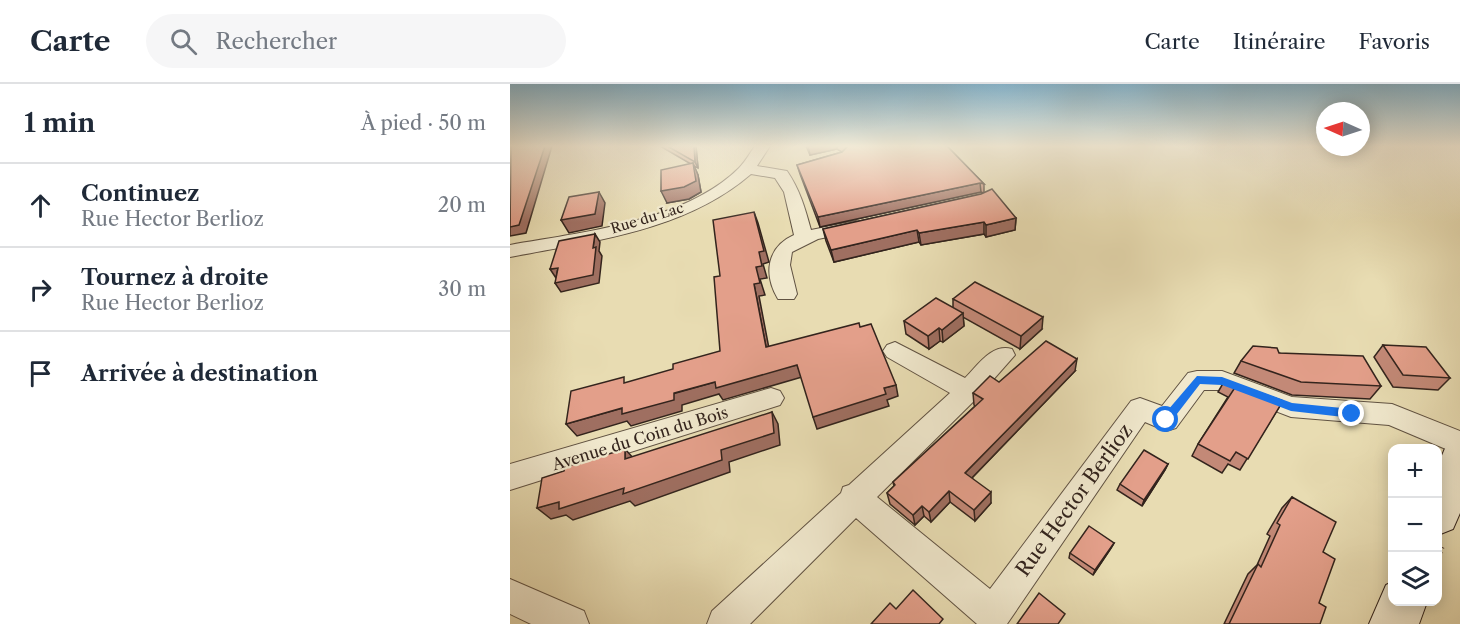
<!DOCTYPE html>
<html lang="fr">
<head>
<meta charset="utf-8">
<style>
  body { margin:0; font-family:"Libre Caslon Text",serif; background:#f6f6f7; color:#1f2937 }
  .controls { position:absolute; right:18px; bottom:18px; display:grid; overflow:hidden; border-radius:12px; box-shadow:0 3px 15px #0003 }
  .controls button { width:54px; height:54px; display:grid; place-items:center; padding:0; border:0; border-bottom:2px solid #e0e1e3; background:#fff; color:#1f2937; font:30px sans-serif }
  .compass { position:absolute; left:806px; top:18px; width:54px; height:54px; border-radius:50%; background:#fff; box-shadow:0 3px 15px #0003; rotate:273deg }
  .stop { position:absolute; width:18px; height:18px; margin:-14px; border:4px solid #1a73e8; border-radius:50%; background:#fff }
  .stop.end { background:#1a73e8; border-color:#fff; box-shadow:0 2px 6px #0008 }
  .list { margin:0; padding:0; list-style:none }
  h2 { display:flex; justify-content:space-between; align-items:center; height:78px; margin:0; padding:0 24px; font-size:26px }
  h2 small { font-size:20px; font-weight:400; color:#747a83 }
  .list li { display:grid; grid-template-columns:39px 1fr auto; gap:18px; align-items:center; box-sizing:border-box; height:84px; padding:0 24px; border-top:2px solid #e0e1e3 }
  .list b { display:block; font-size:22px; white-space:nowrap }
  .list p { margin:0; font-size:20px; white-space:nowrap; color:#747a83 }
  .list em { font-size:20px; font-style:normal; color:#747a83 }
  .icon { flex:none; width:33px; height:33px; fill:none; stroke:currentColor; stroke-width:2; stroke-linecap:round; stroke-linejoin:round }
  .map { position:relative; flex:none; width:950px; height:540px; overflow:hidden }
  header { display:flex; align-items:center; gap:36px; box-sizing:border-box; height:84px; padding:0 30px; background:#fff; border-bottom:2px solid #e0e1e3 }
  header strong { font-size:28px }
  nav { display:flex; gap:33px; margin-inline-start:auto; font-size:21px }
  .search { width:420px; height:54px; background:#f6f6f7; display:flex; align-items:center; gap:15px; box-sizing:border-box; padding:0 21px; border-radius:33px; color:#747a83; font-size:22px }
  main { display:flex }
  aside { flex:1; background:#fff }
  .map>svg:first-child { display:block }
</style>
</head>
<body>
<header>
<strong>Carte</strong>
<div class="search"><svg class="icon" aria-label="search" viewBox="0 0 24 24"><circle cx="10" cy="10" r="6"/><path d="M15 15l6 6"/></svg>Rechercher</div>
<nav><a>Carte</a><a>Itinéraire</a><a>Favoris</a></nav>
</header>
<main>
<aside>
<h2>1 min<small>À pied · 50 m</small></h2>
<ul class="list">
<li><svg class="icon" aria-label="ahead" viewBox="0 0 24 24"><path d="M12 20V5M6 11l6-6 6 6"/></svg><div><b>Continuez</b><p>Rue Hector Berlioz</p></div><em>20 m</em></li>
<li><svg class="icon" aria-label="right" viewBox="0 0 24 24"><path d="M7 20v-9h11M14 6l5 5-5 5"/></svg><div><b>Tournez à droite</b><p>Rue Hector Berlioz</p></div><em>30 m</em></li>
<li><svg class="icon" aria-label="arrive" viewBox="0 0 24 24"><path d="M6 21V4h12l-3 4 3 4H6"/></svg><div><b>Arrivée à destination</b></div></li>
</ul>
</aside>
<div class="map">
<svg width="950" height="540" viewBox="0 0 950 540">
  <rect width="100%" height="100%" fill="#e8dcb2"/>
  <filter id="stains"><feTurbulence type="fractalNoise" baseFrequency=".00333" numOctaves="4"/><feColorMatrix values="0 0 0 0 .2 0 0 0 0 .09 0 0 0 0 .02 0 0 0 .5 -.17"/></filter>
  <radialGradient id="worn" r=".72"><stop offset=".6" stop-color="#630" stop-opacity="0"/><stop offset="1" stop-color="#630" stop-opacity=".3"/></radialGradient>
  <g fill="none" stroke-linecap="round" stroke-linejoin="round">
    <g stroke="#605242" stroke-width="2">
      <g id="minor">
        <path d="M245,62H260L247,82L277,87C290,106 295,124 301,146L346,137L355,142L352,146L308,155L282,168L280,181L287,210L284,215H268C253,190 257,163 284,151L274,108L265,94L241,90C175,147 83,157 0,173V161C71,148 175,138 229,84C235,78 240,69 245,62Z"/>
        <path d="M385,258L455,294C468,281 482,259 502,265L505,271L467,314L367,413L480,505L621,317L630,314L652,322L678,289L687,287H712L782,313L882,320L950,347V371L879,341L781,333L710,306H694L666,344L656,347L635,338L497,540H467L346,434L240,540H197L202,527L331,409L333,403L339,401L440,309L377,273L373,267L377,261Z"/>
        <path d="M261,304L270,307L274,314L270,321L0,406V380Z"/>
        <path d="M0,495L74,527L79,540H21L0,530Z"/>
      </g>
    </g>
    <g stroke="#33241d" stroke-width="2">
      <g id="secondary">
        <path d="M950,357V429L943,445L928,451V381L936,362Z"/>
        <path d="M882,498V518H917L909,540H859L876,501Z"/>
      </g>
    </g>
    <path stroke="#33241d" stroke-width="5" stroke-dasharray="6 4" stroke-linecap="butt" d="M928,473L932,463"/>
    <use href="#minor" fill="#f0e8cd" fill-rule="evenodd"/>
    <use href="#secondary" fill="#f0e8cd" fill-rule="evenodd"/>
  </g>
  <g fill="#c38977" stroke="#33241d" stroke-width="1.5">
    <path d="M150,62H186L188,84L184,82L188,91L191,108L179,115L157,119L181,80Z"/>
    <path d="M296,62H437L474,100V109L506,134L505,146L476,153L474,150L411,161L409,158L324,178L316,157L313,145L471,110L474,109L471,108L310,143L290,90L287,81L332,68L327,65L300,71Z"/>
    <path d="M443,215L532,245L510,265L453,233L454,242L433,258L430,257L419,265L396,250L394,237L443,224Z"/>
    <path d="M873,261L940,294L928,306L883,303L864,273Z"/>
    <path d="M769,269L871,302L860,315L782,311L724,289L731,277Z"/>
    <path d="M565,287L462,394L481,419L465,437L440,418L421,438L414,432L405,441L380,420L377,409L384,402L383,398L465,322L464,321L463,309L489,298Z"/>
    <path d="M715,296L773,317L730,386L718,380L712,389L682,372L688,360L718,313L708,308Z"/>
    <path d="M658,380L655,386L632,422L607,406L610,400Z"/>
    <path d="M782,413L813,468L809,519L810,540H714L738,490L747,481L760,452L757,450L772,424Z"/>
    <path d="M604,459L601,464L583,491L559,474L560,469Z"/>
  </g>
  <g fill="#9f6f61" stroke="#33241d" stroke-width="1.5">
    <path d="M35,62H42L16,149L0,152V143Z"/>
    <path d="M184,62H186L188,84L185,78Z"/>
    <path d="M298,62H327V65L300,71Z"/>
    <path d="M183,79L188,91L191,108L179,115L157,119L151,107Z"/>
    <path d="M470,99L471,108L310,143L308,133Z"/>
    <path d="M89,108L95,119L92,142L59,149L51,136Z"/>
    <path d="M244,128L248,139L259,178L253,180L257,194L250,195L255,211L249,212L261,275L256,263L244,200L249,168Z"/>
    <path d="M506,134L505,146L476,153V141Z"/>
    <path d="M474,138V150L411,161L409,149Z"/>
    <path d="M407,146L409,158L324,178L321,166Z"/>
    <path d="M85,150L90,158L89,167L92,172L89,199L51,208L45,199L83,164Z"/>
    <path d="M48,184L46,194L40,185Z"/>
    <path d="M453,229L454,242L433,258L432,246Z"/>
    <path d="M533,233L532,245L510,265L511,252Z"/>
    <path d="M429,244L430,257L419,265L418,252Z"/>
    <path d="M567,275L565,287L456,400L455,389Z"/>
    <path d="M287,281L292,293L213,316L209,310L172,321V327L121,342L117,337L67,352L56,340L205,298Z"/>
    <path d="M386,301L388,312L377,316L379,322L307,345L303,333L374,304Z"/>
    <path d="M262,328L268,340L270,361L219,378L220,388L125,422L120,417L63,436L56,431L41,435L27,424L211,366Z"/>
    <path d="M115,365L126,377L115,375Z"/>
    <path d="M658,380L655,386L632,422L634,416Z"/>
    <path d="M439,407L440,418L421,438L419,428Z"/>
    <path d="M481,408V419L465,437L464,426Z"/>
    <path d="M412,422L414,432L405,441L403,431Z"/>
    <path d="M604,459L601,464L583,491L585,486Z"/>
  </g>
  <g fill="#e39f8a" stroke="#33241d" stroke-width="1.5">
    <path d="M1,62H35L9,141L0,143Z"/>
    <path d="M157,62H184L185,78Z"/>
    <path d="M335,62H437L474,100L470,99L308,133L287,81L332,68L337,63Z"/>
    <path d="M183,79L186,97L174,103L151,107V86Z"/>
    <path d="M482,105L506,134L476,141L474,138L409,149L407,146L321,166L313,145L471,110Z"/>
    <path d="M89,108L85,130L51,136L59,113Z"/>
    <path d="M244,128L254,167L249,168L252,182L246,183L250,199L244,200L256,263L349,239L350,243L361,240L386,301L374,304L376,310L303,333L287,281L206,304L205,298L164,309V316L112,330V324L56,340L61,307L114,293V299L163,285V280L210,267L204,193L210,192L203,136Z"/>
    <path d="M85,150L83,164L86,163L83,191L45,199L48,184L40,185L49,157Z"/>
    <path d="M465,198L533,233L511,252L443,215Z"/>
    <path d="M426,214L453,229L432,246L429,244L418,252L394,237Z"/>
    <path d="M536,257L567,275L455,389L481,408L464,426L439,407L419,428L412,422L403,431L377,409L385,401L383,398L473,315L463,309L480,292L489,298Z"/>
    <path d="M873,261L916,263L940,294L893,291Z"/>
    <path d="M743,262L767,264L769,269L853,272L871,302L791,298L731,277Z"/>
    <path d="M715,296L773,317L738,375L726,368L720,377L688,360L726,302Z"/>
    <path d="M262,328L264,349L211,366L212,376L113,410L114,404L49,425V418L27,424L32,394L54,387L55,383L115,365V375Z"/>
    <path d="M634,366L658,380L634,416L610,400Z"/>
    <path d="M782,413L826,438L813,468L825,475L809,519L816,523L810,540H719L748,480L751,483L770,441L767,439Z"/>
    <path d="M579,442L604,459L585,486L560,469Z"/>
    <path d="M403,506L433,535L429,540H361L380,519L386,525Z"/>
    <path d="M529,509L555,530L548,540H507Z"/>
  </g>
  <linearGradient id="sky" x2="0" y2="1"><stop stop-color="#87b7d0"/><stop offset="0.45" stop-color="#f5efdc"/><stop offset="1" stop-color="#f5efdc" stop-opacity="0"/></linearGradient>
  <rect width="950" height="138" fill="url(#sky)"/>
  <path fill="#1a73e8" d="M687,292L712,293L782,319L842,325L848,330L842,334L781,327L712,301L690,300L660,339H652V333Z"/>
  <g text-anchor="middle" stroke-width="4.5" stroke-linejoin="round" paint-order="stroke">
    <g font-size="14" fill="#33241d" stroke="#f0e8cd">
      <text transform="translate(137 134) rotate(-17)" y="5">Rue du Lac</text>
    </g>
    <g font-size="16" fill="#33241d" stroke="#f0e8cd">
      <text transform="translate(130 354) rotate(-17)" y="6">Avenue du Coin du Bois</text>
    </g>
    <g font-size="20" fill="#33241d" stroke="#f0e8cd">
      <text transform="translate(564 416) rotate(-54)" y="7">Rue Hector Berlioz</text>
    </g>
  </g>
  <rect width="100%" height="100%" filter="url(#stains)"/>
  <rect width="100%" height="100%" fill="url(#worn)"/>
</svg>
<div class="controls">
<button>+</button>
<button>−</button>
<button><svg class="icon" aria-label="layers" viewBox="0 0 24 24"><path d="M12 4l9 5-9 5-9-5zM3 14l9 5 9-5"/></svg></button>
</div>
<svg class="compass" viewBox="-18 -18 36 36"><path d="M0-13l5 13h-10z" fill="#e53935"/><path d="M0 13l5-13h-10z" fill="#747a83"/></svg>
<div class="stop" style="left:656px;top:336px"></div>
<div class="stop end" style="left:842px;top:330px"></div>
</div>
</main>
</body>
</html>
